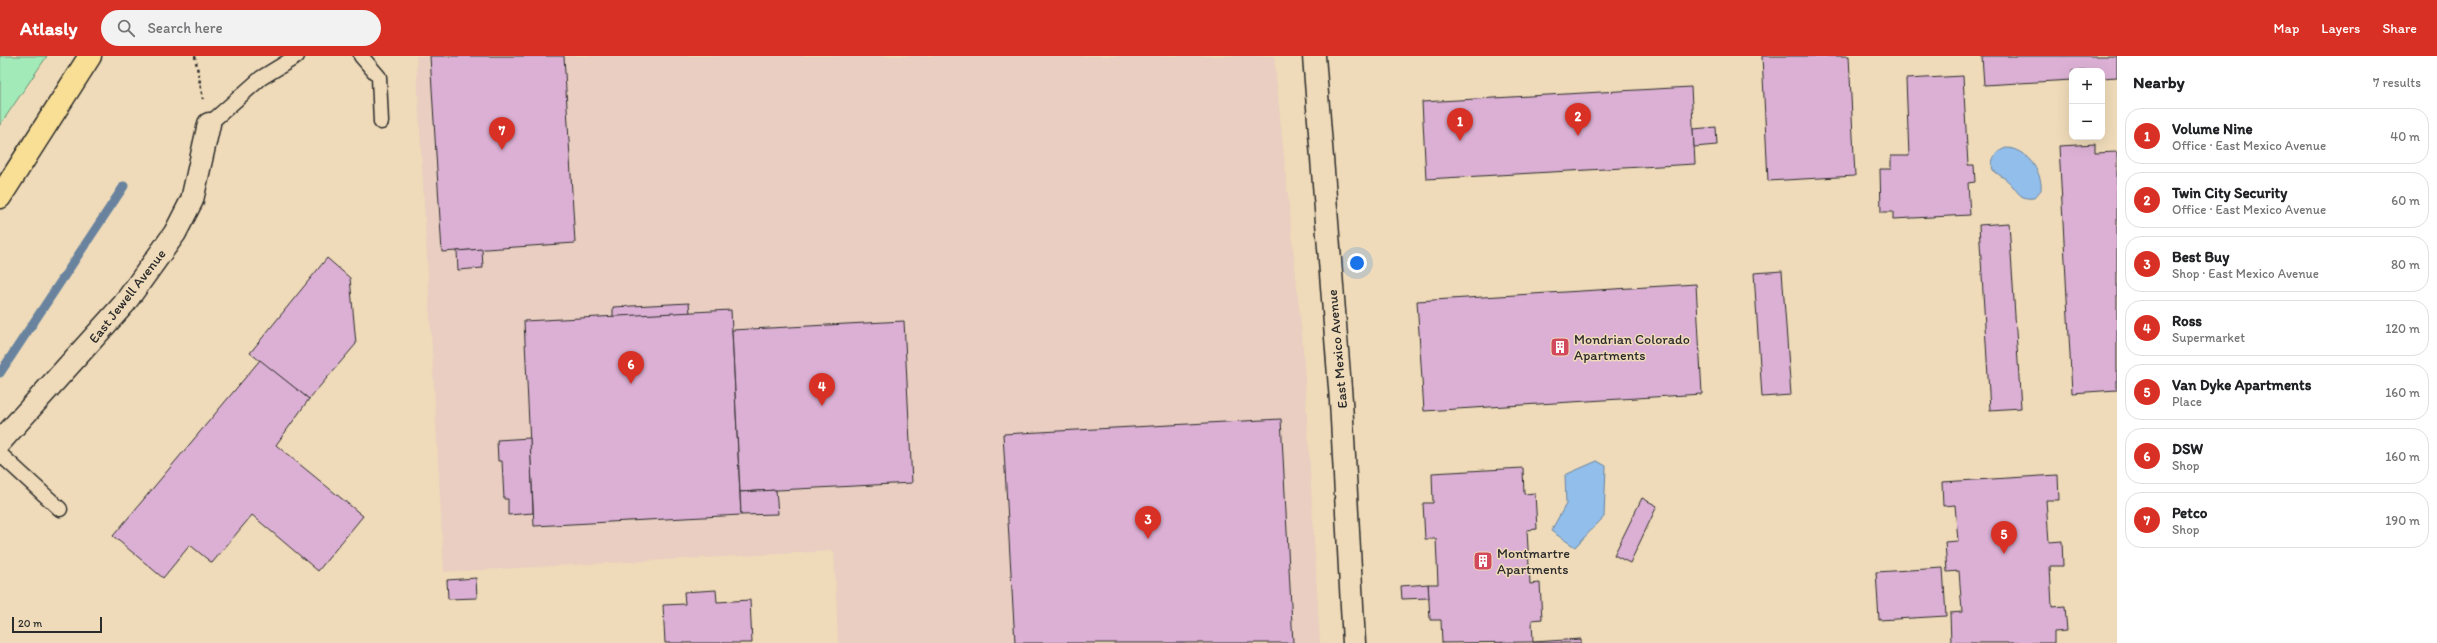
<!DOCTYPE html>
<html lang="en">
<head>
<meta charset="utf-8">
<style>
  body { margin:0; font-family:Itim,sans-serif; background:#f2f2f2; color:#202124 }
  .controls { position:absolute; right:12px; top:12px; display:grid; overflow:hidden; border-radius:8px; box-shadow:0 4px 16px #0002 }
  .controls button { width:36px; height:36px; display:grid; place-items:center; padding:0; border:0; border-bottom:1px solid #e0e0e0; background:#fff; color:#202124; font:20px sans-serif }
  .scale { position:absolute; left:12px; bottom:10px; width:90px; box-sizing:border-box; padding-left:4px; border:2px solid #2b2b2b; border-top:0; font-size:11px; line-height:14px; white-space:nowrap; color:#2b2b2b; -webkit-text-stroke:3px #efdbb9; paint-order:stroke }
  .you { position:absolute; left:1357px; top:207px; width:14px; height:14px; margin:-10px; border:3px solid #fff; border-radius:50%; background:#1a73e8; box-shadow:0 0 0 6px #1a73e833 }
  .badge { display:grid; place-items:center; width:26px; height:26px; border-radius:50%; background:#d93025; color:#fff; font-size:13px; font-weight:700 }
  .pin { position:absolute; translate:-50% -33px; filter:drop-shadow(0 1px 2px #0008) }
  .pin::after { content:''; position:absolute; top:21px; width:14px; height:12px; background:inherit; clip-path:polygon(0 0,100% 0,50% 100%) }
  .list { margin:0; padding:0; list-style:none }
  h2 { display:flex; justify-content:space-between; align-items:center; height:52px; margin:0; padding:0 16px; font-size:17px }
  h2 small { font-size:13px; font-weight:400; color:#757577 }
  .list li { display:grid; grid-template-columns:26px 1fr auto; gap:12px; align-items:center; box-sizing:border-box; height:56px; margin:0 8px 8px; padding:0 8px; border:1px solid #e0e0e0; border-radius:16px }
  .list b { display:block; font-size:15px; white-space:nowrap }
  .list p { margin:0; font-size:13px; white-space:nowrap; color:#757577 }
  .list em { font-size:13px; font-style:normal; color:#757577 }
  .icon { flex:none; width:22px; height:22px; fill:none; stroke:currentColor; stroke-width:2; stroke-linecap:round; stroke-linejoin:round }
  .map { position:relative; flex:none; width:2117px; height:587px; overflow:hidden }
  header { display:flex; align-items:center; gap:24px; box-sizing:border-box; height:56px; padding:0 20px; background:#d93025; color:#fff }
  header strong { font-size:19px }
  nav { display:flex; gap:22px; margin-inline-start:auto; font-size:14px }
  .search { width:280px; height:36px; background:#f2f2f2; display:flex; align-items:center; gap:10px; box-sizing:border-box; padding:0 14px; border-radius:22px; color:#757577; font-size:15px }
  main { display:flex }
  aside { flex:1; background:#fff }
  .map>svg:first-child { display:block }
</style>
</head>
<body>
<header>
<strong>Atlasly</strong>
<div class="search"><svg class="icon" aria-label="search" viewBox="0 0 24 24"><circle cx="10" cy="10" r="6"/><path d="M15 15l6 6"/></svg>Search here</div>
<nav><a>Map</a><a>Layers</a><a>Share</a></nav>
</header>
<main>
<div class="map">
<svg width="2117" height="587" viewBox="0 0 2117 587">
  <rect width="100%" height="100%" fill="#efdbb9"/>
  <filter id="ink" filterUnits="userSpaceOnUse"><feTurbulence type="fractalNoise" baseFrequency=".025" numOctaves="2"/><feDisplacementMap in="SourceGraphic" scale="8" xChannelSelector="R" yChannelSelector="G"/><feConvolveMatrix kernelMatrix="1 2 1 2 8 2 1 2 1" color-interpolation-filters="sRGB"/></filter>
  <g filter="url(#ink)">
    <path fill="#e9cec1" d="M416,0H1274L1303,290L1320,587H838L834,495L444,516Z"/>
    <path fill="#a2ebb9" stroke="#668b72" d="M0,0H47L0,69Z"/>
    <g fill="#92beeb" stroke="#69839e">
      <path d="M2006,92C2025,92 2043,115 2041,134L2034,142C2019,144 2018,135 2009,126C2004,121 1998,119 1993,114C1990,103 1995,96 2006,92Z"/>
      <path d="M1597,405L1606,410L1604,461L1575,491L1551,475L1566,448L1565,419Z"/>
    </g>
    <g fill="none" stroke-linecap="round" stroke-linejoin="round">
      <path stroke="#69839e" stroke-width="9" d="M0,317L124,130"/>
    </g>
    <g fill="#dbb0d4" stroke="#2b2b2b">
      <path d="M430,0H564L575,187L442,196Z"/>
      <path d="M1762,0H1849L1855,120L1768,125Z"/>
      <path d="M1982,0H2117V21L2102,22V15H2072V24L1984,29Z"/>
      <path d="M1963,20L1968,109H1974L1975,126L1968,127L1970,159L1893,163V156H1881L1880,113H1891V100H1909L1906,23Z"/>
      <path d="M1691,31L1695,108L1426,123L1422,46Z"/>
      <path d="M1716,71L1717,89L1694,91L1693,73Z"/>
      <path d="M2095,88V97L2117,96V334L2072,337L2059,90Z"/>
      <path d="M2009,167L2021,352L1990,354L1979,169Z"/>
      <path d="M482,193L483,212L458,214L457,195Z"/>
      <path d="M327,202L350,222L356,288L309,343L250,297Z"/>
      <path d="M1782,215L1791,339L1762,341L1754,217Z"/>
      <path d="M1696,228L1702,338L1424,355L1417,245Z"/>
      <path d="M689,247L690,257L613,261V251Z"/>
      <path d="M731,254L741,459L534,470L524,265Z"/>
      <path d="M904,265L912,427L740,436L732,274Z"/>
      <path d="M260,304L309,343L276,389L363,460L318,515L252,459L212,507L190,489L163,522L113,480Z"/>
      <path d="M1281,363L1293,587H1015L1003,378Z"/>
      <path d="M530,382L533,457L508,459V443H504L502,405H498L497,384Z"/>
      <path d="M1523,412L1524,438L1535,437L1537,473L1527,474L1530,528L1540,527L1542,563L1532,564L1533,586L1442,587L1441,564H1430L1428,528H1438L1436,483H1425L1423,447H1433L1432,417Z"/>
      <path d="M2058,419L2059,444H2046L2049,486L2062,485L2063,510H2050L2052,551L2065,550L2067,575L2054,576V587H1951L1950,557L1962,556L1959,515L1947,516L1945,486L1958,485L1955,449L1943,450L1942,426Z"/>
      <path d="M776,434L778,458L741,459L740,436Z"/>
      <path d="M1642,442L1657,450L1630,507L1614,499Z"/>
      <path d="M1943,512L1946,560L1879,564L1876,516Z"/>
      <path d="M476,522L477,542L448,543L447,524Z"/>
      <path d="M1428,528L1429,542L1402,543L1401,530Z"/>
      <path d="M716,534L717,546L750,544L752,587H665L663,549L685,548L684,536Z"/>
      <path d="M1581,583V587H1534L1533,586Z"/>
    </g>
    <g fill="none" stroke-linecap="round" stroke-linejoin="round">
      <g stroke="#2b2b2b" stroke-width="17">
        <g id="service">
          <path d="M361,0L379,21L381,66"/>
          <path d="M209,68L261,22L297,0"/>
          <path d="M0,398L60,453"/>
        </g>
      </g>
      <g stroke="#2b2b2b" stroke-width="25">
        <path id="minor" d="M0,386L124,248L175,177L192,144L209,68"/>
      </g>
      <g stroke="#2b2b2b" stroke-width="25">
        <path id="tertiary" d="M1314,0L1341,345L1354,587"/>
      </g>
      <g stroke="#2b2b2b" stroke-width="25">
        <path id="motorway" d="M0,141L90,0"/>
      </g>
      <path stroke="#2b2b2b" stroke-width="2.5" stroke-dasharray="3 3" stroke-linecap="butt" d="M195,0L203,43"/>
      <use href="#service" stroke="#efdbb9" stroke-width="14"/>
      <use href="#minor" stroke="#efdbb9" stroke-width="22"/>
      <use href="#tertiary" stroke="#efdbb9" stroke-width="22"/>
      <use href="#motorway" stroke="#f9df96" stroke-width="22"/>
    </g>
  </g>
  <defs>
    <g id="building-square" transform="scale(1)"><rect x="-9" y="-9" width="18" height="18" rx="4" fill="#d1495b" stroke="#efdbb9"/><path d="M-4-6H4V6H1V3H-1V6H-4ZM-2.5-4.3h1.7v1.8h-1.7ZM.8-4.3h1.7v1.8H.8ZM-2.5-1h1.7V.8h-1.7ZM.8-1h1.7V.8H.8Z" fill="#fff"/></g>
  </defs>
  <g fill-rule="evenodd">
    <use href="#building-square" x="1560" y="291"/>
    <use href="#building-square" x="1483" y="505"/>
  </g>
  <g text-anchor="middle" stroke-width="3" stroke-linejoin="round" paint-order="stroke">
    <g font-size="14" fill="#2b2b2b" stroke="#efdbb9">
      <text transform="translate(127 240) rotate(-52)" y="5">East Jewell Avenue</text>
      <text transform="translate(1337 293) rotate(-95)" y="5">East Mexico Avenue</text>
    </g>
    <g font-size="14" fill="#2b2b2b" stroke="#efdbb9" text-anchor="start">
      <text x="1574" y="288">Mondrian Colorado<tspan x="1574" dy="16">Apartments</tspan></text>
      <text x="1497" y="502">Montmartre<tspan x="1497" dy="16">Apartments</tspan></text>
    </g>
  </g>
</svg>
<div class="controls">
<button>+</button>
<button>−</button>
</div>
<div class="scale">20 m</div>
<div class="you"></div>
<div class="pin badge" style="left:1460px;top:85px">1</div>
<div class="pin badge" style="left:1578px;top:80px">2</div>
<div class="pin badge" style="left:1148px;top:483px">3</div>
<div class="pin badge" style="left:822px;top:350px">4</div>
<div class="pin badge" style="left:2004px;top:498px">5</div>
<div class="pin badge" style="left:631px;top:328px">6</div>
<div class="pin badge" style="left:502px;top:94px">7</div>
</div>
<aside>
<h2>Nearby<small>7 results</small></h2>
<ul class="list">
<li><span class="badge">1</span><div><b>Volume Nine</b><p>Office · East Mexico Avenue</p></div><em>40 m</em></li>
<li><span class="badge">2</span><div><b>Twin City Security</b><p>Office · East Mexico Avenue</p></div><em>60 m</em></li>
<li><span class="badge">3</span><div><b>Best Buy</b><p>Shop · East Mexico Avenue</p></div><em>80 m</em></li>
<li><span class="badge">4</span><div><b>Ross</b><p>Supermarket</p></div><em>120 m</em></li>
<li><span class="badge">5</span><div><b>Van Dyke Apartments</b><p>Place</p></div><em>160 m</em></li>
<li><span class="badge">6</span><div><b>DSW</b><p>Shop</p></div><em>160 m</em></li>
<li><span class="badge">7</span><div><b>Petco</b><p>Shop</p></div><em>190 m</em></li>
</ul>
</aside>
</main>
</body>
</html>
